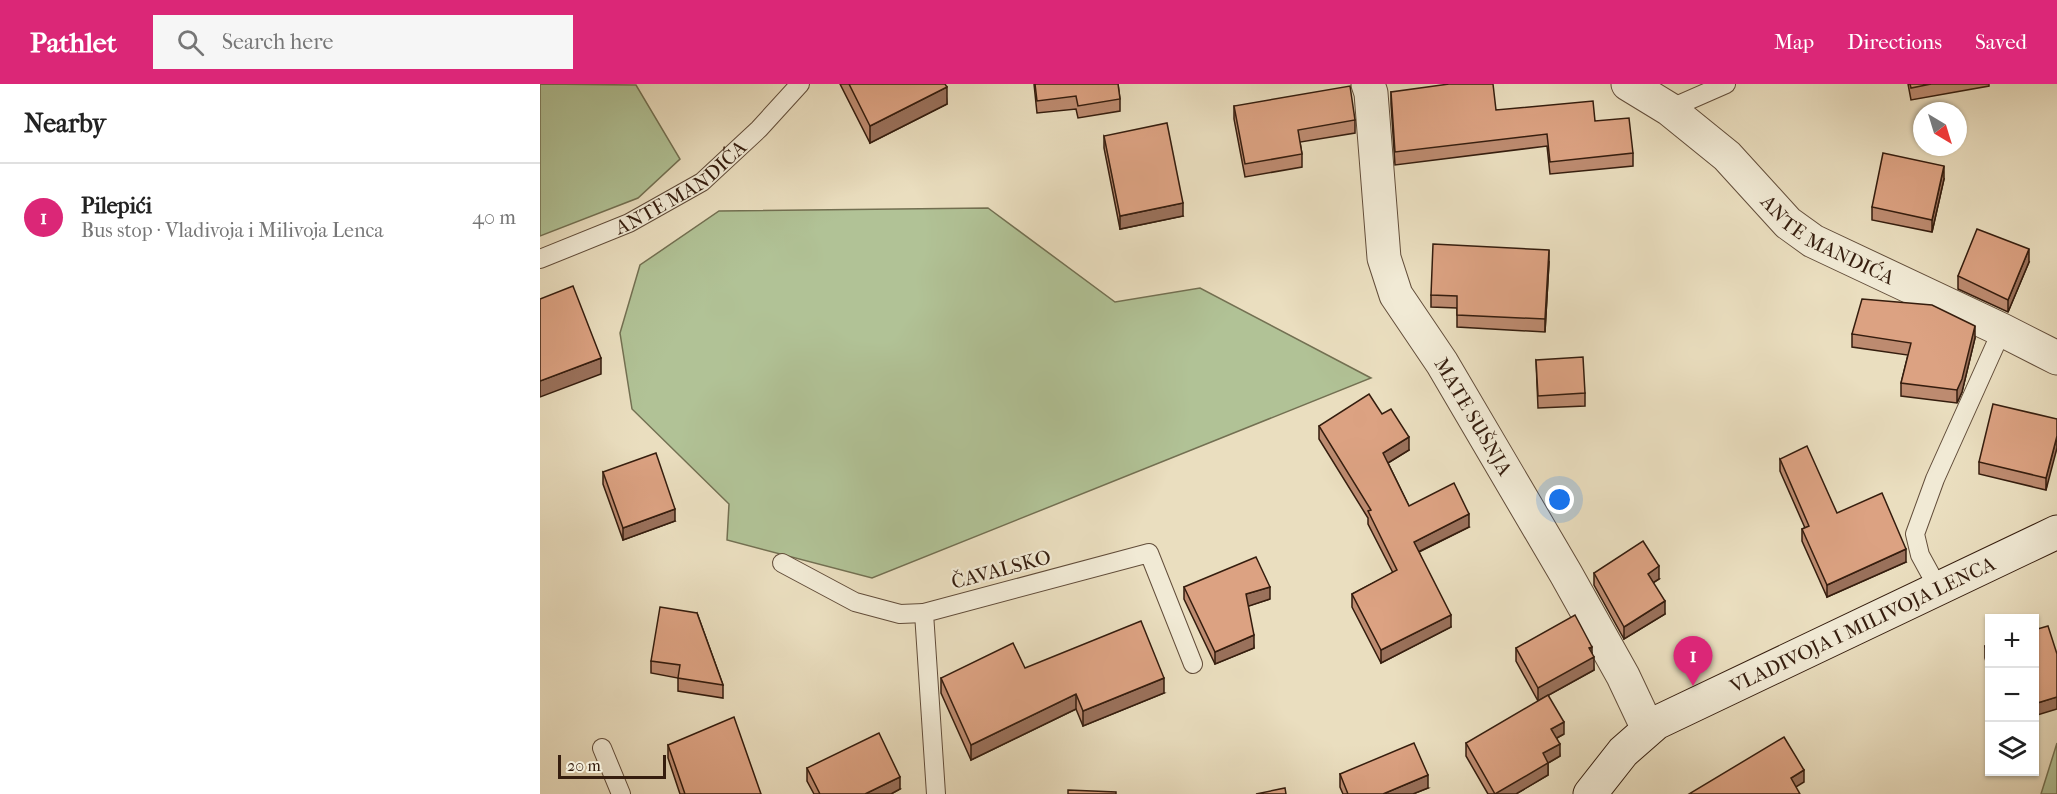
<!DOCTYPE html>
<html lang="en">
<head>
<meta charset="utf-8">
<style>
  body { margin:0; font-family:"IM FELL French Canon",serif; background:#f6f6f6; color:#222 }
  .controls { position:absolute; right:18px; bottom:18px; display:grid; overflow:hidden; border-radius:0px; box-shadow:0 2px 4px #0004 }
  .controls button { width:54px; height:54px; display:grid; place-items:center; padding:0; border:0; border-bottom:2px solid #e0e0e0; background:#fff; color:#222; font:30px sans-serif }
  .compass { position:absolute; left:1373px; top:18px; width:54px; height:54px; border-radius:50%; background:#fff; box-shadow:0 2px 4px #0004; rotate:142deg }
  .scale { position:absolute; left:18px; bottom:15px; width:108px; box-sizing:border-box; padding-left:6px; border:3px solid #351d0e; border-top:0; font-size:16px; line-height:21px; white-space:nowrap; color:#351d0e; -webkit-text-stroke:4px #f1ead5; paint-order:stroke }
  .you { position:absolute; left:1020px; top:416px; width:21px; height:21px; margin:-15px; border:4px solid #fff; border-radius:50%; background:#1a73e8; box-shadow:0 0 0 9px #1a73e833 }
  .badge { display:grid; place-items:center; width:39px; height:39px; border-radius:50%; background:#db2777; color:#fff; font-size:20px; font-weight:700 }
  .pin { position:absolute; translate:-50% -50px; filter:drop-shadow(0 2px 3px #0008) }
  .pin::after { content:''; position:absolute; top:32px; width:21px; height:18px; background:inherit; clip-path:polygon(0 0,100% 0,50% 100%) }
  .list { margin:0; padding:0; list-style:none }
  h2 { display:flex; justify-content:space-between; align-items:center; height:78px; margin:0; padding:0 24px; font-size:26px }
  h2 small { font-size:20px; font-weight:400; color:#767676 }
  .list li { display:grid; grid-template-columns:39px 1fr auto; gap:18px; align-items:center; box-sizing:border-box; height:108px; padding:0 24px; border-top:2px solid #e0e0e0 }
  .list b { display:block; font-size:22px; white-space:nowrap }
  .list p { margin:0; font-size:20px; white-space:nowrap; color:#767676 }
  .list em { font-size:20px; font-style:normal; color:#767676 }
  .icon { flex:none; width:33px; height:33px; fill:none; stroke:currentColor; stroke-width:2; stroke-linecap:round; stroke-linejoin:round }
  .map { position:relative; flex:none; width:1517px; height:710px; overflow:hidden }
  header { display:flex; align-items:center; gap:36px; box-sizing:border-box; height:84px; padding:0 30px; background:#db2777; color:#fff }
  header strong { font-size:28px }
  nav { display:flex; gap:33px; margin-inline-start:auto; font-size:21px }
  .search { width:420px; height:54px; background:#f6f6f6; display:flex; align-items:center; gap:15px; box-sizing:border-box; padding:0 21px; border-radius:0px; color:#767676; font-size:22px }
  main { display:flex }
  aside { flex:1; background:#fff }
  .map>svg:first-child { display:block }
</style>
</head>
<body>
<header>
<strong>Pathlet</strong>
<div class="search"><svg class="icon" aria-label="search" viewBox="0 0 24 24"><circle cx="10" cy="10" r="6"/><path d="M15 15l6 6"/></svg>Search here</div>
<nav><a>Map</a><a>Directions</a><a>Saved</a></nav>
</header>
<main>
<aside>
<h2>Nearby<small></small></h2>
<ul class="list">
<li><span class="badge">1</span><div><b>Pilepići</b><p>Bus stop · Vladivoja i Milivoja Lenca</p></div><em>40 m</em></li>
</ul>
</aside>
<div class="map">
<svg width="1517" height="710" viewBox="0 0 1517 710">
  <rect width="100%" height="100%" fill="#eadebf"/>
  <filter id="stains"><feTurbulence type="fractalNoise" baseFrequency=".00333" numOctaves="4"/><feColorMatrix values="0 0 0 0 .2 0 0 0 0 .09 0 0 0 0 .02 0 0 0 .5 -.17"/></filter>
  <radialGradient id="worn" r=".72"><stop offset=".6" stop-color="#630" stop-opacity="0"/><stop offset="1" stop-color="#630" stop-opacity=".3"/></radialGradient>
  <g fill="#b1c296" stroke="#737052" stroke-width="1.5">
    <path d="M0,0L96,1L140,75L98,114L0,152Z"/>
    <path d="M448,124L575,218L660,204L831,294L332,494L187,456L189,420L92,325L80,249L100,181L179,127Z"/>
    <path d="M1517,659V710H1501Z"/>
  </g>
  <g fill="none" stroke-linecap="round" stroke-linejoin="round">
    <g stroke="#624d3a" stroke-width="20">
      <g id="lane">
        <path d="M1129,25L1186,0"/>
        <path id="s1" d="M0,175L89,139L162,98L219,45L260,0"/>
        <path d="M242,479L315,518L360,530L384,529"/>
        <path d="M1398,504L1380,471L1375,450L1395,395L1462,246"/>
        <path d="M62,664L81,710"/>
        <path d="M396,710L384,529L609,469L653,580"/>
      </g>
    </g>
    <g stroke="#624d3a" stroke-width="35">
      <g id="street">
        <path id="s2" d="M828,0L831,9L844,174L856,211L902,279L1026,490L1083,592L1108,645"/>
        <path id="s3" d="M1088,0L1129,25L1187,72L1248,139L1273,157L1462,246L1517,274"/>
      </g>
    </g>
    <g stroke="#351d0e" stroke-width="35">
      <g id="secondary">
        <path id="s4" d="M1050,710L1083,668L1116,639L1517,448"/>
      </g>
    </g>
    <use href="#lane" stroke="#f1ead5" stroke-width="18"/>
    <use href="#street" stroke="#f1ead5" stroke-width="33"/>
    <use href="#secondary" stroke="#f1ead5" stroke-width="33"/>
  </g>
  <g fill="#bd8b70" stroke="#351d0e" stroke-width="1.5">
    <path d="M300,0H405L407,20L330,59Z"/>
    <path d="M494,0H578L580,15V27L538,34L536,25L497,29Z"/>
    <path d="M1368,0H1449V2L1371,16Z"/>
    <path d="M851,8L956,26L1055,37L1093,69V82L1010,90L1007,62L855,81L851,20Z"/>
    <path d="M694,22L815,36V49L760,58L762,70V83L705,93L694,35Z"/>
    <path d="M564,52L643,132L580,145L564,64Z"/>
    <path d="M1404,95L1392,148L1332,136V123Z"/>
    <path d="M1009,178L1005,248L917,243V224L891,223V211Z"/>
    <path d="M1489,178L1468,228L1418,205V192Z"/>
    <path d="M1312,250L1435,254L1422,308L1417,319L1361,312V299L1368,271L1312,263Z"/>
    <path d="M996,276L1045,309V322L998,324Z"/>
    <path d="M842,330L869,366L848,379L869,422L929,443L879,468L911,543L841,579L812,523V510L853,489L828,440V434L779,355V342Z"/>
    <path d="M1517,335L1506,406L1439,390V378Z"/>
    <path d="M1240,375L1297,429L1366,478L1287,513L1262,457V445L1265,444L1240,387Z"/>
    <path d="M63,388L135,437L83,456L63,400Z"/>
    <path d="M1054,489L1119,495L1113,499L1125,530L1084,555L1054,501Z"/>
    <path d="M644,503L730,515L708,522L714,564L675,580L644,515Z"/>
    <path d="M157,529L183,601V614L138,607V594L111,589V577Z"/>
    <path d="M1449,560V589L1445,574V562Z"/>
    <path d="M976,564L1052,569L1054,586L998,617L976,577Z"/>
    <path d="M485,584L624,609L543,642L536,625L431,676L401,609V594Z"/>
    <path d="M1024,650L1017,654L1020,672L1008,679V691L976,710H948L926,672V659Z"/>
    <path d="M128,661L221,710H140L128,674Z"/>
    <path d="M267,684L360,705L351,710H274L267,697Z"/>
    <path d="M800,690L888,704L873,710H803L800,703Z"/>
  </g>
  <g fill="#9a715b" stroke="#351d0e" stroke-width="1.5">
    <path d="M407,3V20L330,59V42Z"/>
    <path d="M1404,82V95L1392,148V136Z"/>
    <path d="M643,119V132L580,145V132Z"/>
    <path d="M1489,165V178L1468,228V216Z"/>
    <path d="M1009,166V178L1005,248V235Z"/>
    <path d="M1435,242V254L1422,308L1417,319V306Z"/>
    <path d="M61,274V290L0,313V297Z"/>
    <path d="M1517,352V364L1506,406V394Z"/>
    <path d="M869,353V366L843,382V369Z"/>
    <path d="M135,425V437L83,456V444Z"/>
    <path d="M929,430V443L874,470V458Z"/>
    <path d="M1366,465V478L1287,513V501Z"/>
    <path d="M1119,482V495L1108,502V490Z"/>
    <path d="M730,503V515L706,523V510Z"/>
    <path d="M1125,517V530L1084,555V543Z"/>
    <path d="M911,531V543L841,579V566Z"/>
    <path d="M714,551V564L675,580V568Z"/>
    <path d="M1052,563V574L1054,573V586L998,617V604Z"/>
    <path d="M624,594V609L543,642V627Z"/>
    <path d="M536,610V625L431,676V661Z"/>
    <path d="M1517,613V625L1494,632V620Z"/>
    <path d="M1024,638V650L1011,657V645Z"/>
    <path d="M1020,660V672L1008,679V691L976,710H955L1003,669Z"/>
    <path d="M1264,686V698L1251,706V694Z"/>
    <path d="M888,691V704L873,710H843Z"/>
    <path d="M360,693V705L351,710H325Z"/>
  </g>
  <g fill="#dca282" stroke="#351d0e" stroke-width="1.5">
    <path d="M309,0H405L407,3L330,42Z"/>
    <path d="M495,0H578L580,15L538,22L536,12L497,17Z"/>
    <path d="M909,0H953L956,26L1053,17L1055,37L1089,34L1093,69L1010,78L1007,50L855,68L851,8Z"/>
    <path d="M1370,0H1391L1371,4Z"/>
    <path d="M810,2L815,36L758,46L762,70L705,80L694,22Z"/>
    <path d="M627,39L643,119L580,132L564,52Z"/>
    <path d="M1343,69L1404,82L1392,136L1332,123Z"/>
    <path d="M1437,145L1489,165L1468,216L1418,192Z"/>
    <path d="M893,160L1009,166L1005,235L917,231V212L891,211Z"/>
    <path d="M33,202L61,274L0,297V215Z"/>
    <path d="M1322,215L1392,221L1435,242L1422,295L1417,306L1361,299L1371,259L1312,250Z"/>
    <path d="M1043,273L1045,309L998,312L996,276Z"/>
    <path d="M829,310L842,330L851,325L869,353L843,369L869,422L914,399L929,430L874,458L911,531L841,566L812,510L857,486L828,427L831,426L779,342Z"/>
    <path d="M1453,320L1517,335V352L1506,394L1439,378Z"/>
    <path d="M1267,362L1297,429L1342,409L1366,465L1287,501L1262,445L1269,442L1240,375Z"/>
    <path d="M116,369L135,425L83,444L63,388Z"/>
    <path d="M1103,457L1119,482L1108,490L1125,517L1084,543L1054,489Z"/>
    <path d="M716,473L730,503L706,510L714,551L675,568L644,503Z"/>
    <path d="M120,523L157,529L183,601L138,594L140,581L111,577Z"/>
    <path d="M1035,531L1052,563L1049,564L1054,573L998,604L976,564Z"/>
    <path d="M601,537L624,594L543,627L536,610L431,661L401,594L473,559L485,584Z"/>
    <path d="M1508,542L1517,570V613L1494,620V546Z"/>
    <path d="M1449,560V576L1445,562Z"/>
    <path d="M1008,611L1024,638L1011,645L1020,660L1003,669L1008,679L955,710L926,659Z"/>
    <path d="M194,633L221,710H145L128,661Z"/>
    <path d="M339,649L360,693L325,710H280L267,684Z"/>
    <path d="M1244,653L1264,686L1251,694L1260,710H1149Z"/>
    <path d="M874,659L888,691L843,710H808L800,690Z"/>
    <path d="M745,704L746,710H716Z"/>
    <path d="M528,706L576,708V710H528Z"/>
  </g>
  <g text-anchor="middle" stroke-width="4.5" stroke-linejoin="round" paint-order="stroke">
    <g font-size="20" fill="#351d0e" stroke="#f1ead5">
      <text dy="7" stroke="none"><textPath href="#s1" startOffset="159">ANTE MANDIĆA</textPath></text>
      <text dy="7" stroke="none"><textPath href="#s3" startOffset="256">ANTE MANDIĆA</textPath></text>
      <text dy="7" stroke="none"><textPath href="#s2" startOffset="358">MATE SUŠNJA</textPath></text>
      <text transform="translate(461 485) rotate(-15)" y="7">ČAVALSKO</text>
      <text dy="7" stroke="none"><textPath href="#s4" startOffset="326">VLADIVOJA I MILIVOJA LENCA</textPath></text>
    </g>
  </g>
  <rect width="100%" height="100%" filter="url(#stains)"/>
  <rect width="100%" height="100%" fill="url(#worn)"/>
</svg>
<div class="controls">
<button>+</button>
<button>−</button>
<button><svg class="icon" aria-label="layers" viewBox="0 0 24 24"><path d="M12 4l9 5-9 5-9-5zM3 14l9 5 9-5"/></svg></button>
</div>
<svg class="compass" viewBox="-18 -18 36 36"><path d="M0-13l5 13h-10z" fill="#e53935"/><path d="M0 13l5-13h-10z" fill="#767676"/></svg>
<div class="scale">20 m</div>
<div class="you"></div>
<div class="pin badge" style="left:1153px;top:602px">1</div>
</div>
</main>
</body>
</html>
